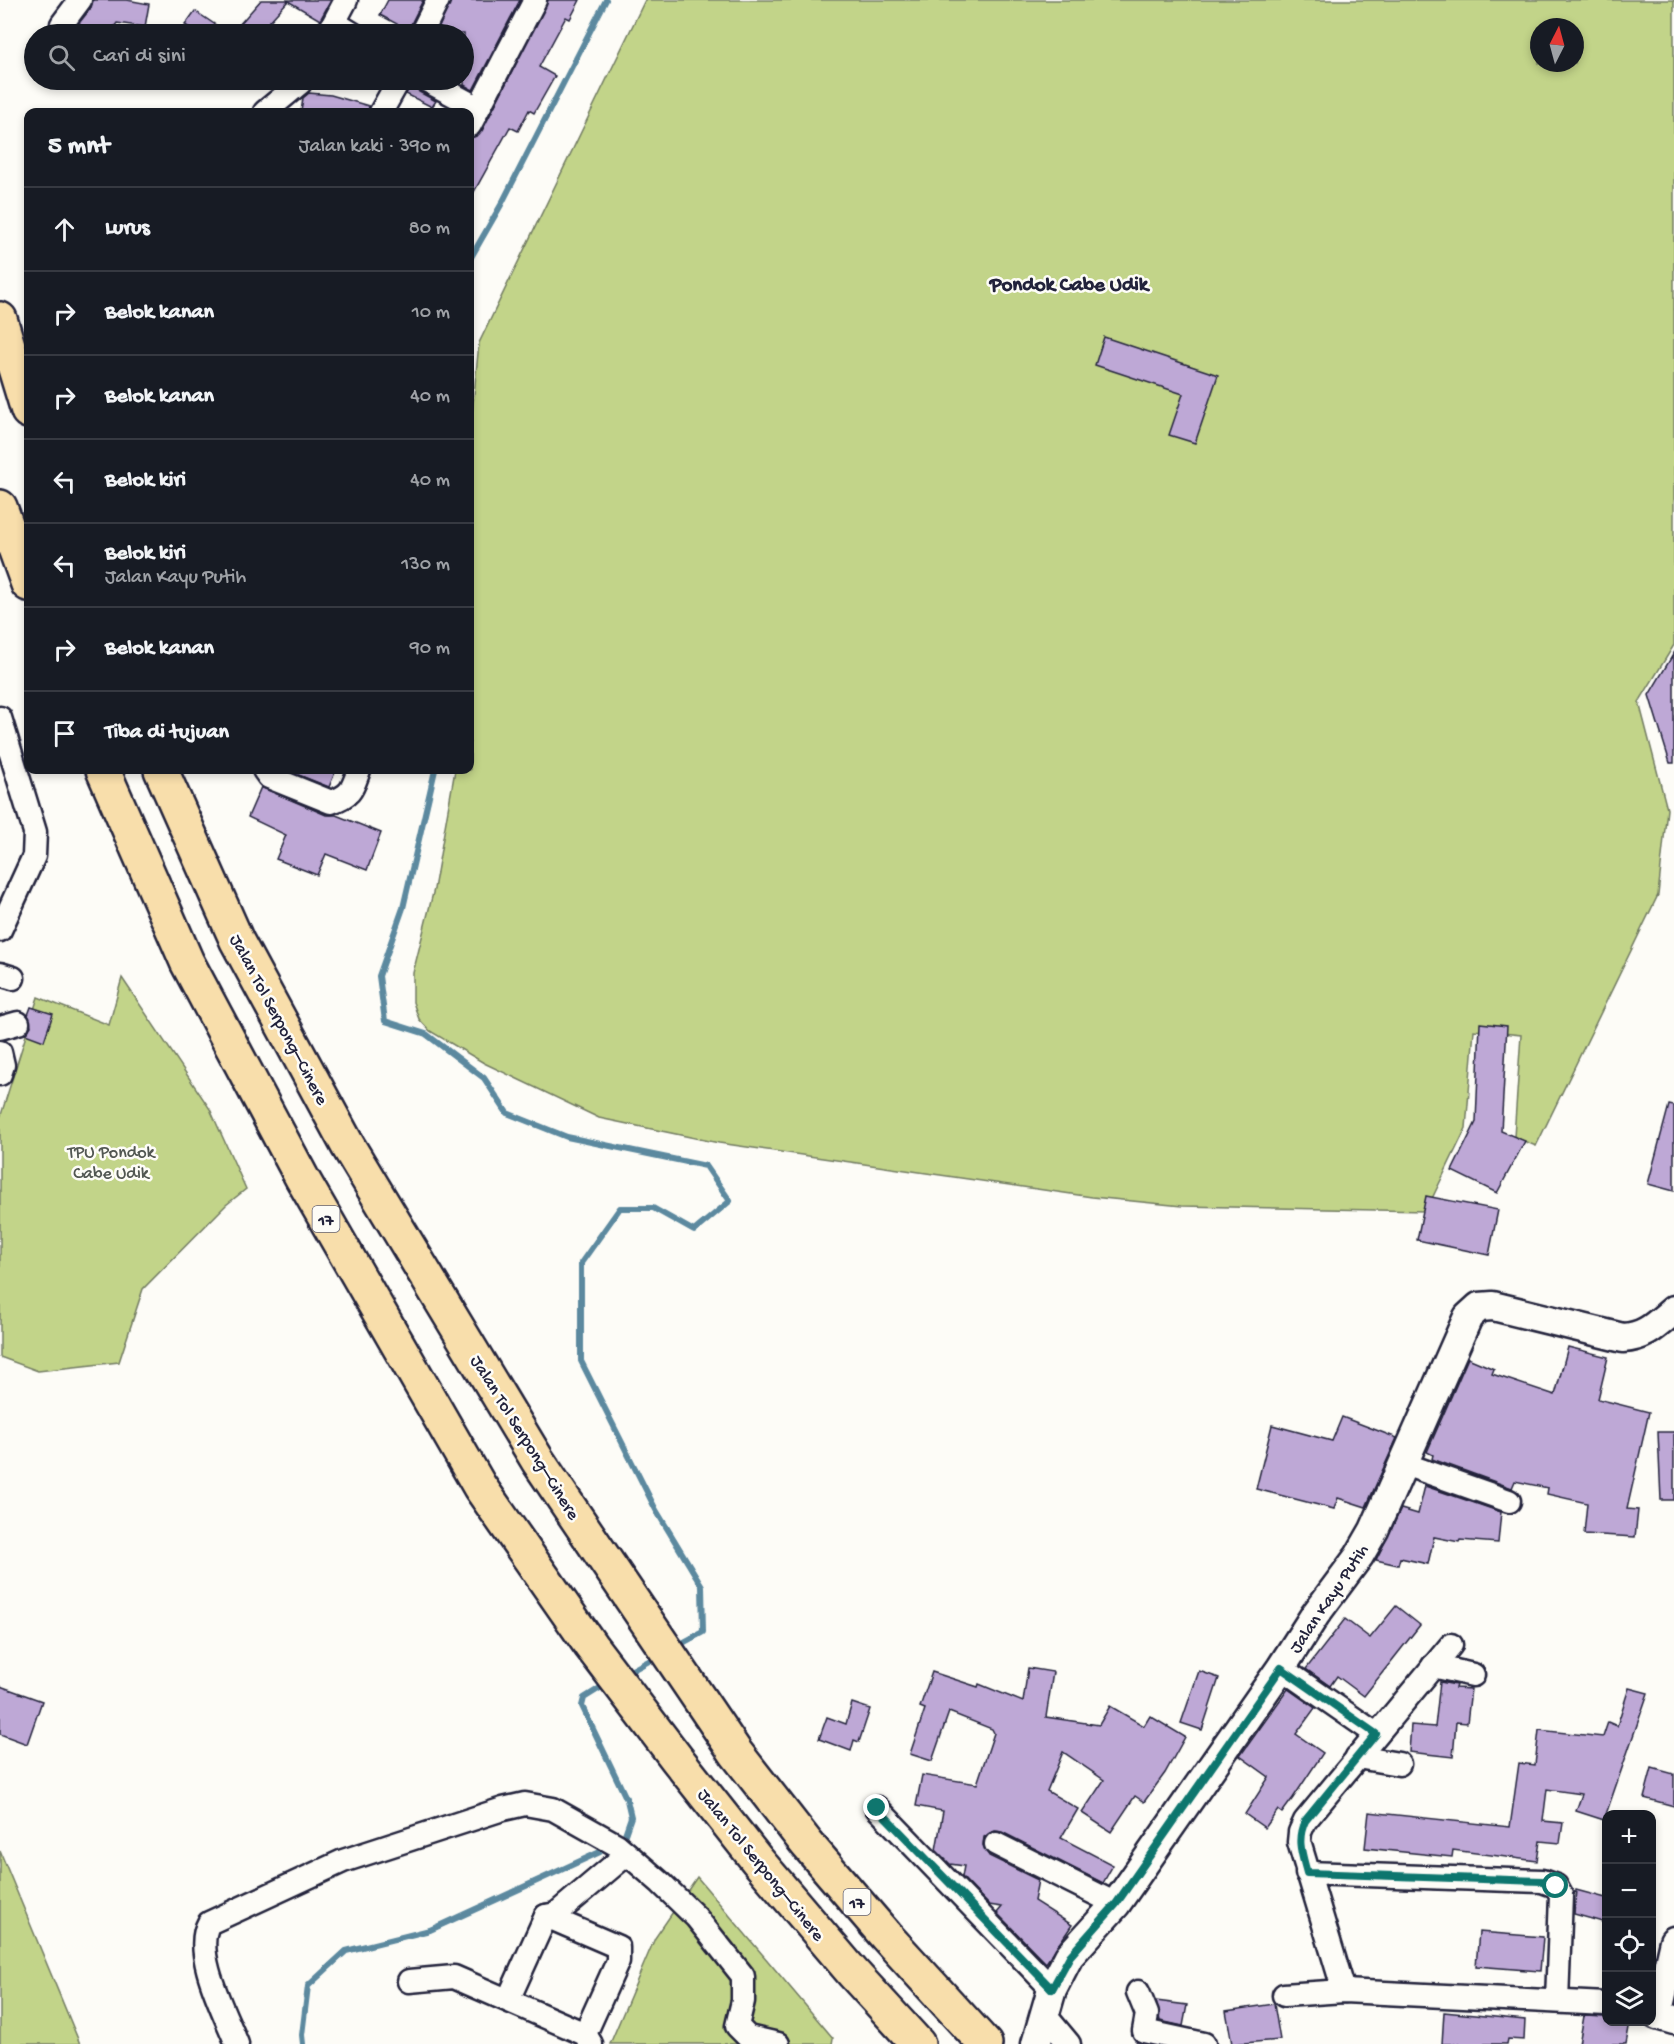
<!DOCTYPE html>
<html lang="id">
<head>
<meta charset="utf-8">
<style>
  body { margin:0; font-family:"Gochi Hand",sans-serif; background:#242831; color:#f1f3f6 }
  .controls { position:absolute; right:18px; bottom:18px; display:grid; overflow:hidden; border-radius:12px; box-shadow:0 3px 9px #0003 }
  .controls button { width:54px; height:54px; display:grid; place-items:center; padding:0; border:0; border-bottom:2px solid #363941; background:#171b24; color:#f1f3f6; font:30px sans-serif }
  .compass { position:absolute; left:1530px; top:18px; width:54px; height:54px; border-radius:50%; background:#171b24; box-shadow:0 3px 9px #0003; rotate:6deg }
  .stop { position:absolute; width:18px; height:18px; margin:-14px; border:4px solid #0f766e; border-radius:50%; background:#fff }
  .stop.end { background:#0f766e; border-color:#fff; box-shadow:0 2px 6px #0008 }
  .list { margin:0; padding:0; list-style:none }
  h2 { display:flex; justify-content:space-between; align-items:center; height:78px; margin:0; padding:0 24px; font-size:26px }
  h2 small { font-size:20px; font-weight:400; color:#9ea1a6 }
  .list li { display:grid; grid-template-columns:39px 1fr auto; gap:18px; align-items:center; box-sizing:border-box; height:84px; padding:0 24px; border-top:2px solid #363941 }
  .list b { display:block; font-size:22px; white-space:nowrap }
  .list p { margin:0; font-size:20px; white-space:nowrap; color:#9ea1a6 }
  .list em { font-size:20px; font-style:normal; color:#9ea1a6 }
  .icon { flex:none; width:33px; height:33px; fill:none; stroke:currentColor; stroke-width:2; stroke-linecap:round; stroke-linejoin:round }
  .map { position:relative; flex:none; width:1674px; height:2044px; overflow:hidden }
  .search { position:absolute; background:#171b24; box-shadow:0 3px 9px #0003; left:24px; top:24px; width:450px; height:66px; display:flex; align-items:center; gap:15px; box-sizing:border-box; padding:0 21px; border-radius:33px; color:#9ea1a6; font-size:22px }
  .panel { position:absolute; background:#171b24; box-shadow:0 3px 9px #0003; left:24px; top:108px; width:450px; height:666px; border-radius:12px }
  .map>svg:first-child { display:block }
</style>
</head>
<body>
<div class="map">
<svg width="1674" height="2044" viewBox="0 0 1674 2044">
  <rect width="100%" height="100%" fill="#fdfcf7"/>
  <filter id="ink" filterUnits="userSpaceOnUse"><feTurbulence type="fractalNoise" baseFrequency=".0167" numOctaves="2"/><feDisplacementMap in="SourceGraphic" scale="12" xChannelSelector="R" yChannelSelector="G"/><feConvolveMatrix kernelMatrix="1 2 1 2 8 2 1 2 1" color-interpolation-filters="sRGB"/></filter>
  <g filter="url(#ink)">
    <g fill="#c2d489" stroke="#727b62" stroke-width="1.5" fill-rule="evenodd">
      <path d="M645,0H1674V645L1639,702L1667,809L1658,895L1536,1146L1514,1137L1521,1035L1474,1030L1466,1128L1426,1211L1182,1206L1092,1197L719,1143L599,1118L484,1063L430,1031L419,1019L413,1002V973L434,889L455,770H470V435L479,343ZM1539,27H1575V63H1539Z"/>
      <path d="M122,978L210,1109L246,1189L226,1205L143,1289L119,1362L38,1371L0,1357V1118L38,997L109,1025Z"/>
      <path d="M0,1851L80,2044H0Z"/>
      <path d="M697,1877L833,2038L832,2044H610L655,1938Z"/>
    </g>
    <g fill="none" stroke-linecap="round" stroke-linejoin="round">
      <g stroke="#5c899f" stroke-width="6">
        <path d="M470,259L501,205L606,0"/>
        <path d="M435,770L403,908L379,976L385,1021L426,1034L484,1078L507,1113L567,1137L706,1166L730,1201L694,1231L653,1208H620L581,1263V1361L656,1510L702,1586L703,1632L675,1647"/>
        <path d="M625,1674L658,1656"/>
        <path d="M608,1683L584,1698L582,1706L627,1800L631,1817L624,1837"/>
        <path d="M303,2044L302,2035L308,1986L346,1951L430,1930L600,1852"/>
      </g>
    </g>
    <g fill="#bea8d6" stroke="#22223b" stroke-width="1.5">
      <path d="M93,0H127L149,4L145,27L117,23L109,34H87L76,27L91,8Z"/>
      <path d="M261,0H331L320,20L288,1L258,34H231Z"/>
      <path d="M388,0H423L408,30L380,15Z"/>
      <path d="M451,0H520L473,90L464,85V34H436Z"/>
      <path d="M548,0H580L570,19L566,17L539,67L555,76L534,113L529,110L518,131L510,127L470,199V138L482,131Z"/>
      <path d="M195,11L229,34H200L185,25Z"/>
      <path d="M413,80L419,92L436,101L432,107L406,94Z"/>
      <path d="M309,93L331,95L369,106L368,112H301L303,98Z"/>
      <path d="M1104,337L1218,375L1195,443L1169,435L1183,394L1095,365Z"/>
      <path d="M1674,653V763H1670L1649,695Z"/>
      <path d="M286,770H336L329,787Z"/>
      <path d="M261,787L326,815H336L381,833L367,870L326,854L317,875L276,859L286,835L248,817Z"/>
      <path d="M31,1007L53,1014L44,1041L25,1034L31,1026L28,1015Z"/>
      <path d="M1480,1023L1507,1026L1501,1131L1525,1141L1497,1193L1452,1171L1476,1122Z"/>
      <path d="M1669,1105L1674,1106V1191L1648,1184Z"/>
      <path d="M1426,1196L1498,1210L1489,1255L1417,1240Z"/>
      <path d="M1568,1347L1608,1357L1598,1399L1649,1412L1627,1509L1638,1510L1635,1537L1584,1534L1587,1503L1547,1494L1548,1488L1515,1481L1512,1488L1432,1459L1433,1455L1427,1452L1468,1358L1494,1369L1492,1374L1555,1395Z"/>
      <path d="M1342,1417L1397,1438L1366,1507L1338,1498L1334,1509L1256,1489L1272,1425L1332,1441Z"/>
      <path d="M1658,1432H1674V1500H1661Z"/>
      <path d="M1425,1486L1501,1512L1498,1543L1460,1540L1459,1542L1434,1537L1428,1564L1400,1558L1398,1565L1376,1560L1401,1509L1418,1514Z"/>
      <path d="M1396,1606L1420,1625L1364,1696L1337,1676L1330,1686L1306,1669L1345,1619L1370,1638Z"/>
      <path d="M1028,1668L1053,1672L1046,1717L1099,1725L1110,1706L1144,1726L1150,1716L1185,1737L1165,1773L1144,1802L1135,1796L1111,1832L1082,1813L1104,1780L1063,1752L1047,1791L1078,1809L1061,1838L1113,1865L1103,1883L1002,1832L995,1831L984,1837L983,1845L989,1856L1038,1880L1034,1901L1072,1925L1046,1963L997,1913L1002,1907L989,1905L962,1877L964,1866L950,1864L936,1850L943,1811L916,1806L922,1775L977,1784L994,1733L992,1729L949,1712L932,1761L910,1754L925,1709L920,1707L932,1672L978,1687L979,1684L1023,1702Z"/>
      <path d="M1199,1671L1219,1678L1202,1730L1181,1723Z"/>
      <path d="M1440,1682L1456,1685L1455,1688L1471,1689L1467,1723L1456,1722L1453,1757L1409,1752L1411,1725L1435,1727Z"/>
      <path d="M0,1686L42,1701L27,1744L0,1734Z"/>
      <path d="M1629,1688L1648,1693L1604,1820L1576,1811L1582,1794L1547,1789L1543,1821L1563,1823L1560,1843L1540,1841L1537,1861L1453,1850L1452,1857L1365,1848L1369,1812L1510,1827L1519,1763L1535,1765L1539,1730L1603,1737L1608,1722L1617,1726Z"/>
      <path d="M1288,1689L1315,1708L1296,1734L1323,1753L1293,1798L1282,1813L1278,1810L1265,1828L1245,1814L1269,1777L1240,1756Z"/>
      <path d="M852,1703L870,1709L859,1742L854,1740L851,1751L819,1739L827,1717L846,1724Z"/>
      <path d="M1652,1768L1674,1774V1806L1644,1798Z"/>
      <path d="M1576,1890L1606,1898V1923L1574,1914Z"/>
      <path d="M1479,1932L1543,1937L1540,1971L1476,1966Z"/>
      <path d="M1156,2001L1187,2005L1183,2026L1160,2021Z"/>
      <path d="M1274,2004L1280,2040L1232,2044L1226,2011Z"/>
      <path d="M1444,2012L1525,2020L1524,2040L1508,2039L1507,2044H1442Z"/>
      <path d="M1584,2016L1606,2017V2022H1630L1626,2044H1579Z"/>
    </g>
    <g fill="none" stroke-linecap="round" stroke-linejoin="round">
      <g stroke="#22223b" stroke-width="27">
        <g id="minor">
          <path d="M335,23L353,34"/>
          <path d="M62,24L80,0"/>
          <path d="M328,34L346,0"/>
          <path d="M421,34L438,0"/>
          <path d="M426,80L478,108"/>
          <path d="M265,112L300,83"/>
          <path d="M381,112L399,80"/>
          <path d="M470,125L535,0"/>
          <path d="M0,718L35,832L34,856L0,930"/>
          <path d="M264,770L269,777L331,802C352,795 352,789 359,770"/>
          <path d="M0,974L13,978"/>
          <path d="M0,1028L18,1023"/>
          <path d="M0,1052L3,1065L0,1074"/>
          <path d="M1404,1464L1509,1501"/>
          <path d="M1433,1666L1473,1675"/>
          <path d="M1281,1668L1376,1734"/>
          <path d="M1357,1757L1399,1764"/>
          <path d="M877,1808L1052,1989"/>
          <path d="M996,1844L1116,1904"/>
          <path d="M1307,1873L1542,1881L1556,1886L1561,1895L1557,2001"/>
          <path d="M546,1916L618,1947V1961L585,2034"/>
          <path d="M409,1981L454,1977L585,2034L591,2044"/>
          <path d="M1344,1991L1299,1842L1300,1832L1305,1821L1451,1645"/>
          <path d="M1138,1992L1147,2014L1144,2031L1204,2044"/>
          <path d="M1284,1995L1344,1991L1606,2004"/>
          <path d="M508,2000L546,1916L556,1914L627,1854"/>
          <path d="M1044,2014L1069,2044"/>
          <path d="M237,2044C225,2013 192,1953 209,1923L343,1861L503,1809L525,1804L553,1809L617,1845L661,1883L696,1917L743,1976V2001L737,2026L748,2037L778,2044"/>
        </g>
      </g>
      <g stroke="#22223b" stroke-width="33">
        <g id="tertiary">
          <path d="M1674,1941L1657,2015L1674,2020"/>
          <path d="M1036,2044L1052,1989L1069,1956L1116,1904L1281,1668L1315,1615L1359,1556L1374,1530L1468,1317L1479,1307L1493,1306L1623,1338C1646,1337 1657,1324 1674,1310"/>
        </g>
      </g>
      <g stroke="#22223b" stroke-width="38">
        <g id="motorway">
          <path d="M0,319L28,411"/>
          <path d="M0,507L28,584"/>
          <path d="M103,770L187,962L302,1178L480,1487L591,1646L677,1759L757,1860L853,1973L918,2044"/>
          <path d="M161,770L237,941L348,1146L538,1461L736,1753L807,1844L886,1936L985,2044"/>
        </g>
      </g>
      <use href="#minor" stroke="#fdfcf7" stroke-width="22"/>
      <use href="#tertiary" stroke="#fdfcf7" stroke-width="28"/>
      <use href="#motorway" stroke="#f8deab" stroke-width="33"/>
    </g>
  </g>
  <g fill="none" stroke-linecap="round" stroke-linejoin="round" filter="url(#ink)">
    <path stroke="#0f766e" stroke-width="8" d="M877,1808L1052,1989L1070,1956L1116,1904L1281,1668L1376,1734L1305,1821C1296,1840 1302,1854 1307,1873L1542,1881L1556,1886"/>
  </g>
  <g text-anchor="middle" stroke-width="5" stroke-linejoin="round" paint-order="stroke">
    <g fill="#fdfcf7" stroke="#646373" stroke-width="1.5">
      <rect x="312.5" y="1206" width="27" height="26" rx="4.5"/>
      <rect x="843.5" y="1889" width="27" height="26" rx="4.5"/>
    </g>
    <g font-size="16" font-weight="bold" fill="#22223b">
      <text x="326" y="1225">17</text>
      <text x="857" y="1908">17</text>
    </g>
    <g font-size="18" fill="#22223b" stroke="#fdfcf7">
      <text transform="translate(280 1019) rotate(62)" y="6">Jalan Tol Serpong–Cinere</text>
      <text transform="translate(526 1437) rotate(58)" y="6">Jalan Tol Serpong–Cinere</text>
      <text transform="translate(1328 1598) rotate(-56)" y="6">Jalan Kayu Putih</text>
      <text transform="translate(762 1864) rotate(51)" y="6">Jalan Tol Serpong–Cinere</text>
    </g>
    <g font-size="18" fill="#525752" stroke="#fdfcf7">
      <text x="111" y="1157">TPU Pondok<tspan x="111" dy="21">Cabe Udik</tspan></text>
    </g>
    <g font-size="21" font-weight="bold" fill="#22223b" stroke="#fdfcf7">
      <text x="1069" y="290">Pondok Cabe Udik</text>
    </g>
  </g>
</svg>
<div class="controls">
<button>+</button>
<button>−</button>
<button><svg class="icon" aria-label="locate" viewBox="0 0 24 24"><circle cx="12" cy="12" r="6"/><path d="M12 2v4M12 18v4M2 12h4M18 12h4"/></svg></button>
<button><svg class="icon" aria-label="layers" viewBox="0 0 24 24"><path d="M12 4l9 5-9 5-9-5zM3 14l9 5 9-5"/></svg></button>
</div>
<svg class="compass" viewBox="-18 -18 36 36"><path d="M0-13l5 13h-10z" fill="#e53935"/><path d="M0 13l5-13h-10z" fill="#9ea1a6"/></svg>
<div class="stop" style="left:1556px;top:1886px"></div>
<div class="stop end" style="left:877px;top:1808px"></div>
<div class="search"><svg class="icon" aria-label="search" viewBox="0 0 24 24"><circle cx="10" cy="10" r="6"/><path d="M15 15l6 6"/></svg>Cari di sini</div>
<section class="panel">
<h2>5 mnt<small>Jalan kaki · 390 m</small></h2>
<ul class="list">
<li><svg class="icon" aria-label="ahead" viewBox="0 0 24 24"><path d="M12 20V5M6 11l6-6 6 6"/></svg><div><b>Lurus</b></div><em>80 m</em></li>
<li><svg class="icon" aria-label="right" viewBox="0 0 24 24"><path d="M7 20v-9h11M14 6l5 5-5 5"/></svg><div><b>Belok kanan</b></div><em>10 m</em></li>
<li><svg class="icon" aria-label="right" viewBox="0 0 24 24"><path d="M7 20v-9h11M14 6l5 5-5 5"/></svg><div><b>Belok kanan</b></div><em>40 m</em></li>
<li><svg class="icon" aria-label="left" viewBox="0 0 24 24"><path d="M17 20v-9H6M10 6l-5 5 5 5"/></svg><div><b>Belok kiri</b></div><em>40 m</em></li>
<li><svg class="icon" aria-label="left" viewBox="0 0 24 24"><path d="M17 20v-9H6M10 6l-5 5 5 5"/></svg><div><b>Belok kiri</b><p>Jalan Kayu Putih</p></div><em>130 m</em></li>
<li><svg class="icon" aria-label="right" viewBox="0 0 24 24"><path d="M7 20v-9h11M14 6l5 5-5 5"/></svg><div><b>Belok kanan</b></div><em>90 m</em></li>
<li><svg class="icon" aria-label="arrive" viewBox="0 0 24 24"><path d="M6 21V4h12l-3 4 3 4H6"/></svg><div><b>Tiba di tujuan</b></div></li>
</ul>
</section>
</div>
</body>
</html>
